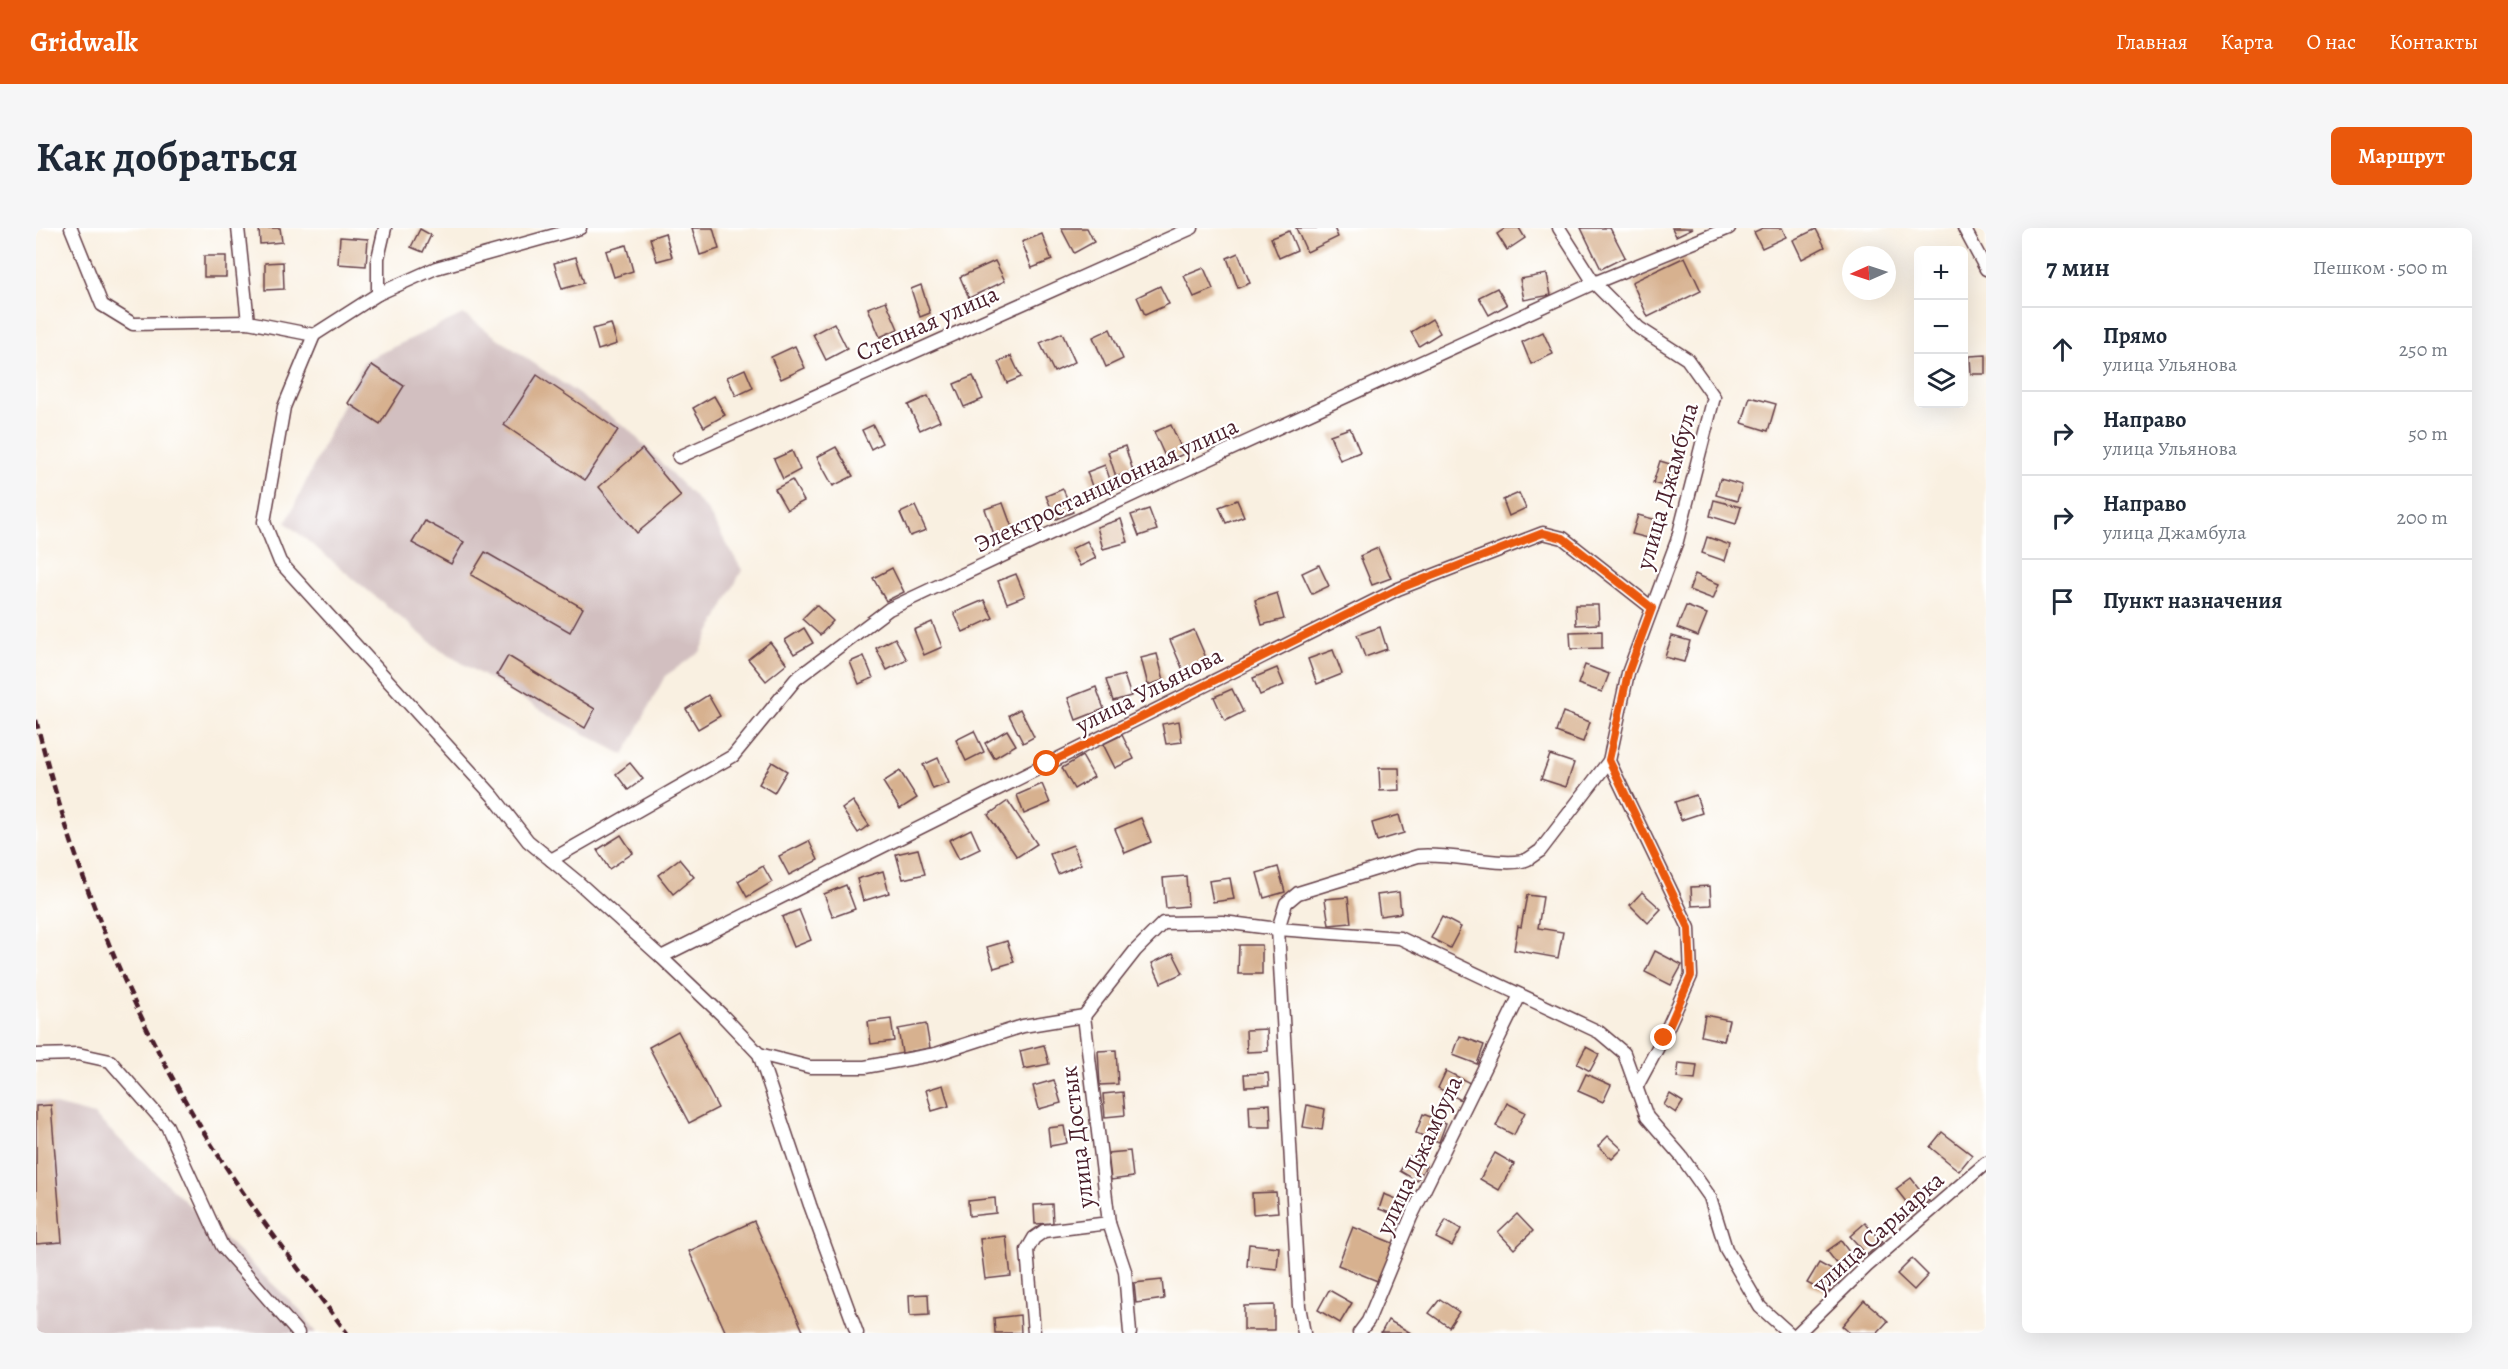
<!DOCTYPE html>
<html lang="ru">
<head>
<meta charset="utf-8">
<style>
  body { margin:0; font-family:Alegreya,serif; background:#f6f6f7; color:#1f2937 }
  .controls { position:absolute; right:18px; top:18px; display:grid; overflow:hidden; border-radius:9px; box-shadow:0 6px 24px #0002 }
  .controls button { width:54px; height:54px; display:grid; place-items:center; padding:0; border:0; border-bottom:2px solid #e0e1e3; background:#fff; color:#1f2937; font:30px sans-serif }
  .compass { position:absolute; left:1806px; top:18px; width:54px; height:54px; border-radius:50%; background:#fff; box-shadow:0 6px 24px #0002; rotate:267deg }
  .stop { position:absolute; width:18px; height:18px; margin:-14px; border:4px solid #ea580c; border-radius:50%; background:#fff }
  .stop.end { background:#ea580c; border-color:#fff; box-shadow:0 2px 6px #0008 }
  .list { margin:0; padding:0; list-style:none }
  h2 { display:flex; justify-content:space-between; align-items:center; height:78px; margin:0; padding:0 24px; font-size:26px }
  h2 small { font-size:20px; font-weight:400; color:#747a83 }
  .list li { display:grid; grid-template-columns:39px 1fr auto; gap:18px; align-items:center; box-sizing:border-box; height:84px; padding:0 24px; border-top:2px solid #e0e1e3 }
  .list b { display:block; font-size:22px; white-space:nowrap }
  .list p { margin:0; font-size:20px; white-space:nowrap; color:#747a83 }
  .list em { font-size:20px; font-style:normal; color:#747a83 }
  .icon { flex:none; width:33px; height:33px; fill:none; stroke:currentColor; stroke-width:2; stroke-linecap:round; stroke-linejoin:round }
  .map { position:relative; flex:none; width:1950px; height:1105px; overflow:hidden; border-radius:9px }
  header { display:flex; align-items:center; gap:36px; box-sizing:border-box; height:84px; padding:0 30px; background:#ea580c; color:#fff }
  header strong { font-size:28px }
  nav { display:flex; gap:33px; margin-inline-start:auto; font-size:21px }
  .intro { display:flex; align-items:center; justify-content:space-between; box-sizing:border-box; height:144px; padding:0 36px }
  h1 { margin:0; font-size:42px }
  .button { padding:15px 27px; border-radius:9px; background:#ea580c; color:#fff; font-size:21px; font-weight:700 }
  main { display:flex; gap:36px; padding:0 36px }
  aside { flex:1; background:#fff; border-radius:9px; box-shadow:0 6px 24px #0002 }
  .map>svg:first-child { display:block }
</style>
</head>
<body>
<header>
<strong>Gridwalk</strong>
<nav><a>Главная</a><a>Карта</a><a>О нас</a><a>Контакты</a></nav>
</header>
<div class="intro"><h1>Как добраться</h1><a class="button">Маршрут</a></div>
<main>
<div class="map">
<svg width="1950" height="1105" viewBox="0 0 1950 1105">
  <rect width="100%" height="100%" fill="#fff"/>
  <filter id="ink" filterUnits="userSpaceOnUse"><feTurbulence type="fractalNoise" baseFrequency=".0167" numOctaves="2"/><feDisplacementMap in="SourceGraphic" scale="12" xChannelSelector="R" yChannelSelector="G"/><feConvolveMatrix kernelMatrix="1 2 1 2 8 2 1 2 1" color-interpolation-filters="sRGB"/></filter>
  <filter id="wash" filterUnits="userSpaceOnUse"><feTurbulence type="fractalNoise" baseFrequency=".008" numOctaves="4" result="noise"/><feDisplacementMap in="SourceGraphic" scale="24" xChannelSelector="R" yChannelSelector="G"/><feGaussianBlur stdDeviation="1.35" result="paint"/><feColorMatrix in="noise" values="0 0 0 0 0 0 0 0 0 0 0 0 0 0 0 0 0 1.4 0 .05"/><feComposite in="paint" operator="in"/></filter>
  <g filter="url(#wash)">
    <rect width="100%" height="100%" fill="#f9f0e1"/>
    <g fill="#d2bfc0">
      <path d="M427,86L591,200L671,282L706,342L664,424L629,448L588,527L519,490L404,422L250,295L328,133Z"/>
      <path d="M0,872L58,887L263,1081L281,1105H0Z"/>
    </g>
    <g id="blocks">
      <g fill="#d7b18f">
        <path d="M223,0H244L246,14L224,16Z"/>
        <path d="M656,0H677L683,21L664,27Z"/>
        <path d="M1025,0H1051L1058,14L1038,25Z"/>
        <path d="M1260,0H1298L1302,9L1271,24Z"/>
        <path d="M1470,0H1483L1489,10L1471,22L1461,6Z"/>
        <path d="M1545,0H1574L1589,29L1565,41Z"/>
        <path d="M1636,0H1657L1640,8Z"/>
        <path d="M1727,0H1746L1750,9L1726,20L1718,4Z"/>
        <path d="M384,1L395,7L387,24L375,19Z"/>
        <path d="M1780,1L1789,19L1766,31L1757,12Z"/>
        <path d="M1253,3L1261,22L1243,30L1235,10Z"/>
        <path d="M629,5L636,29L621,33L614,10Z"/>
        <path d="M1006,6L1016,32L996,40L986,14Z"/>
        <path d="M304,9L332,11L330,38L302,36Z"/>
        <path d="M590,17L597,43L578,49L570,23Z"/>
        <path d="M1202,25L1214,55L1202,60L1191,30Z"/>
        <rect x="168" y="28" width="22" height="21"/>
        <path d="M540,29L548,55L526,61L518,35Z"/>
        <path d="M1649,29L1665,63L1612,89L1596,54Z"/>
        <path d="M959,33L969,53L933,70L924,49Z"/>
        <path d="M247,34L248,61L229,62V35Z"/>
        <path d="M1168,40L1177,61L1158,69L1148,48Z"/>
        <path d="M1511,46L1515,67L1488,72L1484,51Z"/>
        <path d="M885,57L894,85L884,89L875,61Z"/>
        <path d="M1124,58L1133,76L1109,87L1101,69Z"/>
        <path d="M1461,60L1471,77L1453,87L1443,69Z"/>
        <path d="M850,73L862,101L844,109L832,80Z"/>
        <path d="M1396,91L1404,105L1383,118L1375,104Z"/>
        <path d="M798,95L811,121L790,132L777,106Z"/>
        <path d="M575,96L581,116L562,122L556,101Z"/>
        <path d="M1074,101L1087,131L1070,139L1057,109Z"/>
        <path d="M1507,104L1517,126L1495,136L1486,114Z"/>
        <path d="M1026,105L1039,134L1018,144L1004,115Z"/>
        <path d="M759,118L769,140L745,151L735,129Z"/>
        <path d="M1950,127V146H1935L1934,128Z"/>
        <path d="M975,128L985,149L971,155L962,134Z"/>
        <path d="M336,137L368,158L344,196L312,175Z"/>
        <path d="M709,141L717,160L700,168L691,149Z"/>
        <path d="M501,147L582,202L549,252L468,197Z"/>
        <path d="M937,148L947,171L928,179L918,156Z"/>
        <path d="M678,168L689,187L668,199L657,180Z"/>
        <path d="M892,168L904,193L884,202L872,177Z"/>
        <path d="M1714,169L1740,176L1732,203L1706,195Z"/>
        <path d="M837,197L846,215L835,221L826,202Z"/>
        <path d="M1135,197L1148,226L1131,233L1118,204Z"/>
        <path d="M1314,200L1324,224L1304,232L1294,207Z"/>
        <path d="M1089,218L1097,243L1080,249L1072,224Z"/>
        <path d="M800,219L817,248L797,258L781,229Z"/>
        <path d="M606,221L645,268L601,305L563,259Z"/>
        <path d="M756,223L764,242L747,251L738,231Z"/>
        <path d="M1624,233L1644,239L1638,261L1617,255Z"/>
        <path d="M1069,237L1076,257L1058,264L1051,244Z"/>
        <path d="M1684,251L1706,257L1701,273L1680,267Z"/>
        <path d="M756,252L768,273L751,282L739,261Z"/>
        <path d="M1027,261L1037,284L1020,291L1010,268Z"/>
        <path d="M1483,265L1490,280L1473,288L1467,272Z"/>
        <path d="M1201,272L1208,288L1190,295L1183,279Z"/>
        <path d="M1678,272L1705,279L1700,296L1674,288Z"/>
        <path d="M967,275L978,305L960,312L949,281Z"/>
        <path d="M879,278L890,302L874,308L864,285Z"/>
        <path d="M1113,281L1121,302L1103,308L1095,287Z"/>
        <path d="M1602,287L1625,293L1620,312L1596,306Z"/>
        <path d="M1085,291L1092,314L1067,321L1061,299Z"/>
        <path d="M389,293L428,314L415,336L376,315Z"/>
        <path d="M1671,309L1694,317L1689,333L1666,325Z"/>
        <path d="M1051,313L1060,330L1044,338L1035,321Z"/>
        <path d="M1342,320L1355,350L1336,357L1324,328Z"/>
        <path d="M449,324L547,380L534,404L435,347Z"/>
        <path d="M1283,337L1293,358L1276,366L1266,345Z"/>
        <path d="M856,340L868,364L850,373L837,350Z"/>
        <path d="M980,346L989,368L971,375L962,353Z"/>
        <path d="M1659,346L1683,356L1677,371L1653,362Z"/>
        <path d="M1241,365L1248,391L1226,397L1219,372Z"/>
        <path d="M948,372L957,390L927,404L918,385Z"/>
        <path d="M780,377L797,393L784,407L766,391Z"/>
        <path d="M1539,377H1562L1563,396L1540,397Z"/>
        <path d="M1650,378L1671,386L1662,408L1641,400Z"/>
        <path d="M896,394L906,419L888,427L878,402Z"/>
        <path d="M1344,399L1351,421L1329,429L1321,407Z"/>
        <path d="M768,400L777,415L758,426L749,412Z"/>
        <path d="M1158,402L1171,432L1147,442L1134,412Z"/>
        <path d="M1566,403V420L1535,421L1534,404Z"/>
        <path d="M1636,408L1654,413L1648,434L1629,429Z"/>
        <path d="M859,410L871,432L851,442L840,420Z"/>
        <path d="M734,414L751,436L730,453L712,431Z"/>
        <path d="M1297,422L1306,446L1281,456L1272,431Z"/>
        <path d="M1121,426L1128,452L1112,457L1105,430Z"/>
        <path d="M472,428L559,481L549,500L461,447Z"/>
        <path d="M828,428L837,450L823,456L814,434Z"/>
        <path d="M1549,437L1573,446L1566,464L1542,456Z"/>
        <path d="M1241,440L1248,457L1224,467L1217,450Z"/>
        <path d="M1088,447L1095,468L1077,473L1070,452Z"/>
        <path d="M1060,459L1068,481L1040,492L1032,470Z"/>
        <path d="M1196,461L1207,484L1189,493L1178,469Z"/>
        <path d="M672,467L684,488L662,501L650,481Z"/>
        <path d="M984,481L998,509L987,515L973,487Z"/>
        <path d="M1527,484L1554,494L1547,514L1520,504Z"/>
        <path d="M1143,493L1146,514L1130,516L1126,496Z"/>
        <path d="M971,502L980,517L958,530L949,515Z"/>
        <path d="M938,503L948,524L930,533L920,512Z"/>
        <path d="M1086,507L1098,531L1079,540L1067,516Z"/>
        <path d="M1514,527L1538,535L1530,559L1505,551Z"/>
        <path d="M1046,528L1058,549L1038,561L1026,540Z"/>
        <path d="M902,530L913,555L897,561L887,537Z"/>
        <path d="M736,534L751,543L738,565L723,556Z"/>
        <path d="M594,535L607,551L592,562L580,546Z"/>
        <path d="M1343,540H1363L1364,562L1344,563Z"/>
        <path d="M864,543L881,570L864,581L847,554Z"/>
        <path d="M1006,556L1014,575L988,586L981,567Z"/>
        <path d="M1660,567L1666,585L1645,592L1639,574Z"/>
        <path d="M817,573L833,597L822,605L806,581Z"/>
        <path d="M972,573L1001,616L981,629L952,587Z"/>
        <path d="M1363,587L1368,605L1341,613L1336,595Z"/>
        <path d="M1105,590L1115,614L1089,625L1079,601Z"/>
        <path d="M935,601L944,621L923,631L913,612Z"/>
        <path d="M585,607L597,625L573,641L561,622Z"/>
        <path d="M773,613L782,632L753,647L743,628Z"/>
        <path d="M1037,617L1045,636L1022,646L1014,626Z"/>
        <path d="M882,621L889,646L867,651L860,626Z"/>
        <path d="M643,631L658,649L637,666L622,647Z"/>
        <path d="M727,638L736,654L711,669L702,653Z"/>
        <path d="M1242,639L1249,664L1228,670L1221,645Z"/>
        <path d="M847,643L853,665L827,673L821,651Z"/>
        <path d="M1150,648L1152,678L1130,680L1127,650Z"/>
        <path d="M1194,650L1198,671L1177,674L1173,653Z"/>
        <path d="M810,657L819,681L797,689L788,666Z"/>
        <path d="M1674,658L1675,677L1656,678L1655,659Z"/>
        <path d="M1363,664L1365,685L1344,688L1341,667Z"/>
        <path d="M1606,664L1625,681L1612,695L1594,677Z"/>
        <path d="M1491,667L1507,669L1502,700L1527,704L1522,730L1478,722L1482,698L1485,699Z"/>
        <path d="M1312,669L1315,695L1293,697L1289,671Z"/>
        <path d="M763,682L775,712L758,719L746,689Z"/>
        <path d="M1406,689L1425,699L1414,720L1395,710Z"/>
        <path d="M971,713L978,734L958,740L951,719Z"/>
        <path d="M1203,717H1226V746H1202Z"/>
        <path d="M1619,723L1646,737L1635,757L1609,744Z"/>
        <path d="M1137,725L1147,745L1125,755L1116,735Z"/>
        <path d="M1669,787L1693,792L1688,813L1665,808Z"/>
        <path d="M855,791L858,813L835,816L832,794Z"/>
        <path d="M890,796L894,820L866,825L862,801Z"/>
        <path d="M1231,801L1232,823L1211,824L1210,802Z"/>
        <path d="M642,803L682,880L653,895L613,819Z"/>
        <path d="M1424,808L1448,817L1441,836L1417,827Z"/>
        <path d="M1008,817L1013,836L988,841L984,823Z"/>
        <path d="M1550,819L1563,826L1554,843L1541,836Z"/>
        <path d="M1080,822L1082,856L1064,857L1062,823Z"/>
        <path d="M1643,835L1661,837L1659,852L1641,850Z"/>
        <path d="M1410,843L1434,855L1425,872L1402,860Z"/>
        <path d="M1232,845L1233,858L1209,859L1208,846Z"/>
        <path d="M1550,846L1575,857L1567,874L1542,863Z"/>
        <path d="M1018,852L1025,875L1003,881L997,858Z"/>
        <path d="M907,857L913,878L896,883L890,862Z"/>
        <path d="M1087,864L1089,887L1069,889L1067,866Z"/>
        <path d="M1634,866L1647,874L1640,885L1628,877Z"/>
        <path d="M1471,875L1489,884L1478,907L1460,898Z"/>
        <path d="M1234,876L1235,899H1214L1213,877Z"/>
        <path d="M15,877L26,1014L0,1016V878Z"/>
        <path d="M1271,877L1289,881L1286,902L1267,899Z"/>
        <path d="M1387,886L1410,895L1403,914L1380,905Z"/>
        <path d="M1028,898L1031,915L1014,918L1012,900Z"/>
        <path d="M1906,904L1936,927L1923,943L1894,919Z"/>
        <path d="M1572,908L1586,921L1576,931L1562,918Z"/>
        <path d="M1094,923L1097,949L1075,952L1072,925Z"/>
        <path d="M1459,925L1478,936L1463,962L1444,951Z"/>
        <path d="M1373,928L1390,938L1381,953L1364,943Z"/>
        <path d="M1875,950L1893,973L1878,984L1860,961Z"/>
        <path d="M1240,964L1242,984L1217,986L1216,965Z"/>
        <path d="M1348,966L1373,976L1368,990L1343,981Z"/>
        <path d="M959,970L960,985L933,988L932,973Z"/>
        <path d="M1016,976L1017,995L999,996L998,977Z"/>
        <path d="M1481,986L1497,1003L1478,1021L1462,1004Z"/>
        <path d="M1410,992L1425,1001L1416,1018L1400,1010Z"/>
        <path d="M718,993L768,1105H690L653,1023Z"/>
        <path d="M1829,995L1846,1014L1831,1027L1814,1008Z"/>
        <path d="M1317,999L1359,1016L1344,1054L1302,1037Z"/>
        <path d="M970,1008L975,1048L949,1051L944,1011Z"/>
        <path d="M1805,1013L1819,1032L1806,1042L1791,1023Z"/>
        <path d="M1213,1016L1243,1019L1241,1041L1211,1038Z"/>
        <path d="M1876,1031L1892,1047L1878,1062L1861,1046Z"/>
        <path d="M1783,1035L1803,1046L1792,1066L1771,1055Z"/>
        <path d="M1126,1052L1128,1071L1100,1075L1098,1055Z"/>
        <path d="M1293,1062L1316,1075L1304,1095L1282,1082Z"/>
        <path d="M892,1066L893,1087L874,1088L873,1067Z"/>
        <path d="M1404,1071L1423,1084L1413,1099L1393,1085Z"/>
        <path d="M1828,1072L1852,1093L1841,1105H1814L1806,1098Z"/>
        <path d="M1238,1077V1102H1208V1078Z"/>
        <path d="M984,1087L985,1105H959L958,1090Z"/>
        <path d="M1352,1092L1375,1105H1345Z"/>
      </g>
    </g>
  </g>
  <g filter="url(#ink)">
    <use href="#blocks" fill-opacity="0" stroke="#643e46" stroke-width="1.5"/>
    <g fill="none" stroke-linecap="round" stroke-linejoin="round">
      <g stroke="#643e46" stroke-width="15">
        <g id="street">
          <path d="M35,0L66,77L97,96L212,94"/>
          <path d="M202,0L212,94L278,107"/>
          <path d="M1523,0L1558,55L1603,100L1651,131L1678,169L1641,313L1592,445L1573,533L1653,700L1655,748L1627,810L1600,860"/>
          <path d="M1928,0L1950,41"/>
          <path d="M342,66V30L349,0"/>
          <path d="M278,107L248,179L228,294L244,334L457,568L492,613L543,655L625,729L686,787L723,826L774,977L821,1105"/>
          <path d="M278,107L342,66L400,40L544,0"/>
          <path d="M643,229L1156,0"/>
          <path d="M515,632L697,528L760,451L853,381L1145,244L1558,55L1693,0"/>
          <path d="M625,729L1362,361L1507,305L1527,310L1616,380"/>
          <path d="M723,826L774,839H829L900,826L987,798L1048,788L1099,723L1127,695L1187,694L1242,701L1364,710L1563,804L1588,825L1611,889L1645,928L1674,969L1690,1021L1724,1079L1753,1105"/>
          <path d="M0,827L42,826L74,833L131,898L186,1018L262,1105"/>
          <path d="M1073,995L1089,1043L1094,1105"/>
          <path d="M998,1105L991,1022L998,1010L1008,1003L1073,995L1048,788"/>
          <path d="M1268,1105L1263,1078L1242,701L1250,675L1262,665L1382,628C1410,624 1474,641 1492,631C1496,629 1500,625 1504,623L1573,533"/>
          <path d="M1323,1105L1332,1093L1375,989L1484,767"/>
          <path d="M1762,1105L1831,1038L1950,935"/>
        </g>
      </g>
      <use href="#street" stroke="#fff" stroke-width="12"/>
      <path stroke="#4a1f2b" stroke-width="4.5" stroke-dasharray="9 4.5" stroke-linecap="butt" d="M0,492C39,647 98,798 186,933C224,992 268,1048 311,1105"/>
    </g>
  </g>
  <g fill="none" stroke-linecap="round" stroke-linejoin="round" filter="url(#ink)">
    <path stroke="#ea580c" stroke-width="8" d="M1011,536L1362,361L1507,305L1527,310L1616,380L1592,445L1573,532L1653,700L1655,748L1628,810"/>
  </g>
  <g text-anchor="middle" stroke-width="4.5" stroke-linejoin="round" paint-order="stroke">
    <g font-size="24" fill="#4a1f2b" stroke="#fff">
      <text transform="translate(891 95) rotate(-24)" y="8">Степная улица</text>
      <text transform="translate(1070 257) rotate(-25)" y="8">Электростанционная улица</text>
      <text transform="translate(1631 258) rotate(-74)" y="8">улица Джамбула</text>
      <text transform="translate(1113 462) rotate(-27)" y="8">улица Ульянова</text>
      <text transform="translate(1041 909) rotate(-97)" y="8">улица Достык</text>
      <text transform="translate(1383 927) rotate(-65)" y="8">улица Джамбула</text>
      <text transform="translate(1842 1004) rotate(-42)" y="8">улица Сарыарка</text>
    </g>
  </g>
</svg>
<div class="controls">
<button>+</button>
<button>−</button>
<button><svg class="icon" aria-label="layers" viewBox="0 0 24 24"><path d="M12 4l9 5-9 5-9-5zM3 14l9 5 9-5"/></svg></button>
</div>
<svg class="compass" viewBox="-18 -18 36 36"><path d="M0-13l5 13h-10z" fill="#e53935"/><path d="M0 13l5-13h-10z" fill="#747a83"/></svg>
<div class="stop" style="left:1011px;top:536px"></div>
<div class="stop end" style="left:1628px;top:810px"></div>
</div>
<aside>
<h2>7 мин<small>Пешком · 500 m</small></h2>
<ul class="list">
<li><svg class="icon" aria-label="ahead" viewBox="0 0 24 24"><path d="M12 20V5M6 11l6-6 6 6"/></svg><div><b>Прямо</b><p>улица Ульянова</p></div><em>250 m</em></li>
<li><svg class="icon" aria-label="right" viewBox="0 0 24 24"><path d="M7 20v-9h11M14 6l5 5-5 5"/></svg><div><b>Направо</b><p>улица Ульянова</p></div><em>50 m</em></li>
<li><svg class="icon" aria-label="right" viewBox="0 0 24 24"><path d="M7 20v-9h11M14 6l5 5-5 5"/></svg><div><b>Направо</b><p>улица Джамбула</p></div><em>200 m</em></li>
<li><svg class="icon" aria-label="arrive" viewBox="0 0 24 24"><path d="M6 21V4h12l-3 4 3 4H6"/></svg><div><b>Пункт назначения</b></div></li>
</ul>
</aside>
</main>
</body>
</html>
